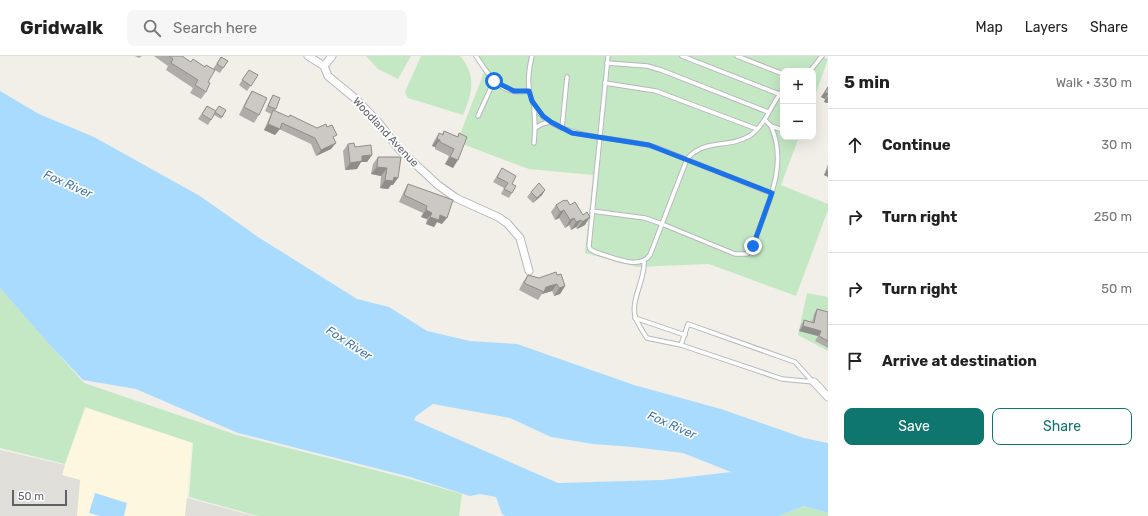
<!DOCTYPE html>
<html lang="en">
<head>
<meta charset="utf-8">
<style>
  body { margin:0; font-family:Rubik,sans-serif; background:#f6f6f6; color:#222 }
  .controls { position:absolute; right:12px; top:12px; display:grid; overflow:hidden; border-radius:8px; box-shadow:0 4px 16px #0002 }
  .controls button { width:36px; height:36px; display:grid; place-items:center; padding:0; border:0; border-bottom:1px solid #e0e0e0; background:#fff; color:#222; font:20px sans-serif }
  .scale { position:absolute; left:12px; bottom:10px; width:55px; box-sizing:border-box; padding-left:4px; border:2px solid #5f6368; border-top:0; font-size:11px; line-height:14px; white-space:nowrap; color:#5f6368; -webkit-text-stroke:3px #fff; paint-order:stroke }
  .stop { position:absolute; width:12px; height:12px; margin:-9px; border:3px solid #1a73e8; border-radius:50%; background:#fff }
  .stop.end { background:#1a73e8; border-color:#fff; box-shadow:0 1px 4px #0008 }
  .list { margin:0; padding:0; list-style:none }
  h2 { display:flex; justify-content:space-between; align-items:center; height:52px; margin:0; padding:0 16px; font-size:17px }
  h2 small { font-size:13px; font-weight:400; color:#767676 }
  .list li { display:grid; grid-template-columns:26px 1fr auto; gap:12px; align-items:center; box-sizing:border-box; height:72px; padding:0 16px; border-top:1px solid #e0e0e0 }
  .list b { display:block; font-size:15px; white-space:nowrap }
  .list em { font-size:13px; font-style:normal; color:#767676 }
  .actions { display:flex; gap:8px; padding:12px 16px }
  .actions a { flex:1; padding:9px 0; border:1px solid #0f766e; border-radius:8px; text-align:center; font-size:14px; color:#0f766e }
  .actions .main { background:#0f766e; color:#fff }
  .icon { flex:none; width:22px; height:22px; fill:none; stroke:currentColor; stroke-width:2; stroke-linecap:round; stroke-linejoin:round }
  .map { position:relative; flex:none; width:828px; height:460px; overflow:hidden }
  header { display:flex; align-items:center; gap:24px; box-sizing:border-box; height:56px; padding:0 20px; background:#fff; border-bottom:1px solid #e0e0e0 }
  header strong { font-size:19px }
  nav { display:flex; gap:22px; margin-inline-start:auto; font-size:14px }
  .search { width:280px; height:36px; background:#f6f6f6; display:flex; align-items:center; gap:10px; box-sizing:border-box; padding:0 14px; border-radius:8px; color:#767676; font-size:15px }
  main { display:flex }
  aside { flex:1; background:#fff }
  .map>svg:first-child { display:block }
</style>
</head>
<body>
<header>
<strong>Gridwalk</strong>
<div class="search"><svg class="icon" aria-label="search" viewBox="0 0 24 24"><circle cx="10" cy="10" r="6"/><path d="M15 15l6 6"/></svg>Search here</div>
<nav><a>Map</a><a>Layers</a><a>Share</a></nav>
</header>
<main>
<div class="map">
<svg width="828" height="460" viewBox="0 0 828 460">
  <rect width="100%" height="100%" fill="#f1efe7"/>
  <path fill="#fef7df" d="M86,352L192,387L185,460H77L80,424L61,419Z"/>
  <g fill="#e0ded9">
    <path d="M0,394L65,409L62,419L80,424L77,460H0Z"/>
    <path d="M187,442L254,460H185Z"/>
  </g>
  <g fill="#c5e8c4">
    <path d="M366,0H411L398,23L378,13Z"/>
    <path d="M421,0H460C477,19 472,38 463,59L408,42L405,36Z"/>
    <path d="M479,0H820L828,3L813,45V15H783V81H799L781,129L828,148V154L796,240L709,208L637,211L585,197L593,119L529,113L457,86L486,11Z"/>
    <path d="M0,232L84,327L237,379L410,423L462,438L459,460H258L189,441L193,387L85,351L65,408L0,392Z"/>
    <path d="M807,237L828,241V295L798,279Z"/>
    <path d="M804,450L828,457V460H779Z"/>
  </g>
  <g fill="#a9dbff" fill-rule="evenodd">
    <path d="M0,35L39,58L94,81L200,140L258,181L357,243L389,251L427,275L470,285L517,288L634,329L721,353L804,382L828,387V457L804,450L779,460H505L502,458L496,441L480,438L470,440L410,421L238,377L136,333L83,324L50,289L0,232ZM433,348L510,362L551,381L593,388L633,391L683,397L731,416L662,424L558,427L414,364L416,360Z"/>
    <path d="M95,437L127,447L124,460H100L89,457Z"/>
  </g>
  <g fill="none" stroke-linecap="round" stroke-linejoin="round">
    <g stroke="#b5b8bc" stroke-width="5.5">
      <g id="lane">
        <path d="M476,0C490,21 500,40 529,35"/>
        <path d="M532,0C509,91 605,75 658,92L771,137"/>
        <path d="M608,0L589,190L590,193L595,196C610,200 639,215 650,199L687,103C704,82 730,93 751,79C766,68 771,48 783,34"/>
        <path d="M682,0L779,38"/>
        <path d="M737,0L783,18"/>
        <path d="M607,7L647,10L661,14L768,56"/>
        <path d="M810,15L822,0"/>
        <path d="M605,27L656,35L757,73"/>
        <path d="M478,60L494,25"/>
        <path d="M765,64L771,70L783,74"/>
        <path d="M535,72L542,68L550,66"/>
        <path d="M562,72L567,21"/>
        <path d="M534,87L535,72L534,50"/>
        <path d="M592,155L645,162L662,168L735,198H747L753,190C766,151 789,110 771,70"/>
        <path d="M644,205C646,223 629,245 636,263C639,270 643,276 647,282L681,289L782,323L814,326"/>
        <path d="M635,262L685,279"/>
        <path d="M681,289L688,268L795,306L813,326"/>
      </g>
    </g>
    <g stroke="#b5b8bc" stroke-width="9">
      <g id="street">
        <path d="M308,0L324,10L328,20L357,44L378,66L399,93L438,129L456,142L498,161L507,167L520,182L529,215"/>
        <path d="M324,10L332,0"/>
        <path d="M814,326L828,341"/>
      </g>
    </g>
    <use href="#lane" stroke="#fff" stroke-width="3.5"/>
    <use href="#street" stroke="#fff" stroke-width="7"/>
  </g>
  <g fill="#afada9">
    <path d="M135,0H142L139,2Z"/>
    <path d="M154,0H182L208,26L206,36L201,43L190,37L193,32L166,14L168,10Z"/>
    <path d="M221,1L228,5L220,17L213,13Z"/>
    <path d="M249,14L258,19L247,35L239,29Z"/>
    <path d="M828,30V47L824,46L825,43L821,41Z"/>
    <path d="M252,35L259,59L254,67L239,59L247,43Z"/>
    <path d="M273,39L276,53L275,55L288,61L290,59L334,84L331,93L316,100L311,88L279,73L275,79L264,74L271,58L265,55L270,44Z"/>
    <path d="M207,50L216,55L226,54L221,63L214,59L208,69L198,63Z"/>
    <path d="M444,75L457,81L459,77L453,112L445,108L449,100L435,93V91L432,90L434,85L439,77L442,78Z"/>
    <path d="M348,88L355,91L372,99L367,106H361L357,113L345,114L343,95Z"/>
    <path d="M378,101H401L393,129H391L388,133L380,132L381,120L371,118L373,108Z"/>
    <path d="M828,108V121L824,119Z"/>
    <path d="M502,112L512,128V137L509,142L501,138L504,132L493,126Z"/>
    <path d="M408,128L442,168L437,166L434,171L426,168L427,163L421,161L423,157L399,146L404,135Z"/>
    <path d="M545,134L542,139L533,147L527,141L531,136Z"/>
    <path d="M565,145L585,169L577,173L576,171L571,174L569,169L565,172L559,162L555,164L551,156L556,149Z"/>
    <path d="M528,219L539,222L557,219L565,230L560,238L554,240L552,235L542,238L538,244L519,234L523,226Z"/>
    <path d="M817,253L828,256V292L815,285L818,280L799,275L801,269L804,264L812,266L814,258Z"/>
  </g>
  <g fill="#8f8d89">
    <path d="M825,36L828,38L825,43L821,41Z"/>
    <path d="M827,41H828V47L824,46Z"/>
    <path d="M268,68L280,73L275,79L264,74Z"/>
    <path d="M437,83L440,84L435,91L432,90Z"/>
    <path d="M336,87L331,93L316,100L321,94Z"/>
    <path d="M372,99L367,106H361L357,113L345,114L350,107L362,100Z"/>
    <path d="M450,101L458,104L453,112L445,108Z"/>
    <path d="M377,111L387,112L381,120L371,118Z"/>
    <path d="M828,113V121L824,119Z"/>
    <path d="M394,121L398,122L393,129H391L388,133L380,132L385,124Z"/>
    <path d="M545,134L542,139L533,147L537,142Z"/>
    <path d="M426,154L432,157L427,163L421,161Z"/>
    <path d="M564,154L559,162L555,164L560,156Z"/>
    <path d="M440,159L447,162L442,168L437,166L434,171L426,168L430,161Z"/>
    <path d="M590,161L585,169L577,173L582,166Z"/>
    <path d="M574,162L569,169L565,172L570,164Z"/>
    <path d="M581,164L576,171L571,174L576,166Z"/>
    <path d="M557,228L552,235L542,238L546,231Z"/>
    <path d="M565,230L560,238L554,240L559,232Z"/>
    <path d="M803,270L821,275L818,280L799,275Z"/>
  </g>
  <g fill="#ccc9c4" stroke="#8f8d89">
    <path d="M169,0H182L191,6L193,3L205,11L206,9L215,14L208,26L210,27L206,36L195,29L198,24L171,7L173,3Z"/>
    <path d="M221,1L228,5L223,12L217,8Z"/>
    <path d="M249,14L258,19L251,30L242,24Z"/>
    <path d="M828,31V38L825,36Z"/>
    <path d="M252,35L267,42L259,59L244,51Z"/>
    <path d="M273,39L280,42L276,53L268,50Z"/>
    <path d="M207,50L216,55L211,64L202,58Z"/>
    <path d="M219,50L226,54L222,61L215,56Z"/>
    <path d="M273,54L289,61L290,59L317,72L326,68L327,71L332,69L337,79L333,81L336,87L321,94L315,82L282,67L280,73L268,68Z"/>
    <path d="M444,75L458,81L459,77L467,81L458,104L450,101L454,93L440,86V84L437,83L439,77L443,79Z"/>
    <path d="M354,87L355,91L371,89L372,99L362,100V105L350,107L348,88Z"/>
    <path d="M378,101H401L398,122L394,121L393,125L385,124L387,112L377,111Z"/>
    <path d="M502,112L516,120L512,128L516,130L512,137L504,133L508,127L497,121Z"/>
    <path d="M539,127L545,134L537,142L531,136Z"/>
    <path d="M408,128L453,144L447,162L440,159L439,164L430,161L432,157L426,154L427,150L404,139Z"/>
    <path d="M564,144L565,145L567,144L570,149L575,146L583,159L587,156L590,161L582,166L581,164L576,166L574,162L570,164L564,154L560,156L556,149Z"/>
    <path d="M556,216L557,219L561,218L565,230L559,232L557,228L546,231L544,236L524,227L528,219L539,222Z"/>
    <path d="M817,253L828,256V285L819,280L821,275L803,270L804,264L814,267Z"/>
  </g>
  <g fill="none" stroke-linecap="round" stroke-linejoin="round">
    <path stroke="#1a73e8" stroke-width="5" d="M494,25L514,35H529L532,45L543,60L551,66L572,77L649,89L772,137L753,190"/>
  </g>
  <g text-anchor="middle" stroke-width="3.5" stroke-linejoin="round" paint-order="stroke">
    <g font-size="11" fill="#5f6368" stroke="#fff">
      <text transform="translate(386 76) rotate(47)" y="4">Woodland Avenue</text>
    </g>
    <g font-size="12" font-style="italic" fill="#4175aa" stroke="#fff">
      <text transform="translate(68 128) rotate(24)" y="4">Fox River</text>
      <text transform="translate(349 287) rotate(33)" y="4">Fox River</text>
      <text transform="translate(672 369) rotate(24)" y="4">Fox River</text>
    </g>
  </g>
</svg>
<div class="controls">
<button>+</button>
<button>−</button>
</div>
<div class="scale">50 m</div>
<div class="stop" style="left:494px;top:25px"></div>
<div class="stop end" style="left:753px;top:190px"></div>
</div>
<aside>
<h2>5 min<small>Walk · 330 m</small></h2>
<ul class="list">
<li><svg class="icon" aria-label="ahead" viewBox="0 0 24 24"><path d="M12 20V5M6 11l6-6 6 6"/></svg><div><b>Continue</b></div><em>30 m</em></li>
<li><svg class="icon" aria-label="right" viewBox="0 0 24 24"><path d="M7 20v-9h11M14 6l5 5-5 5"/></svg><div><b>Turn right</b></div><em>250 m</em></li>
<li><svg class="icon" aria-label="right" viewBox="0 0 24 24"><path d="M7 20v-9h11M14 6l5 5-5 5"/></svg><div><b>Turn right</b></div><em>50 m</em></li>
<li><svg class="icon" aria-label="arrive" viewBox="0 0 24 24"><path d="M6 21V4h12l-3 4 3 4H6"/></svg><div><b>Arrive at destination</b></div></li>
</ul>
<div class="actions"><a class="main">Save</a><a>Share</a></div>
</aside>
</main>
</body>
</html>
